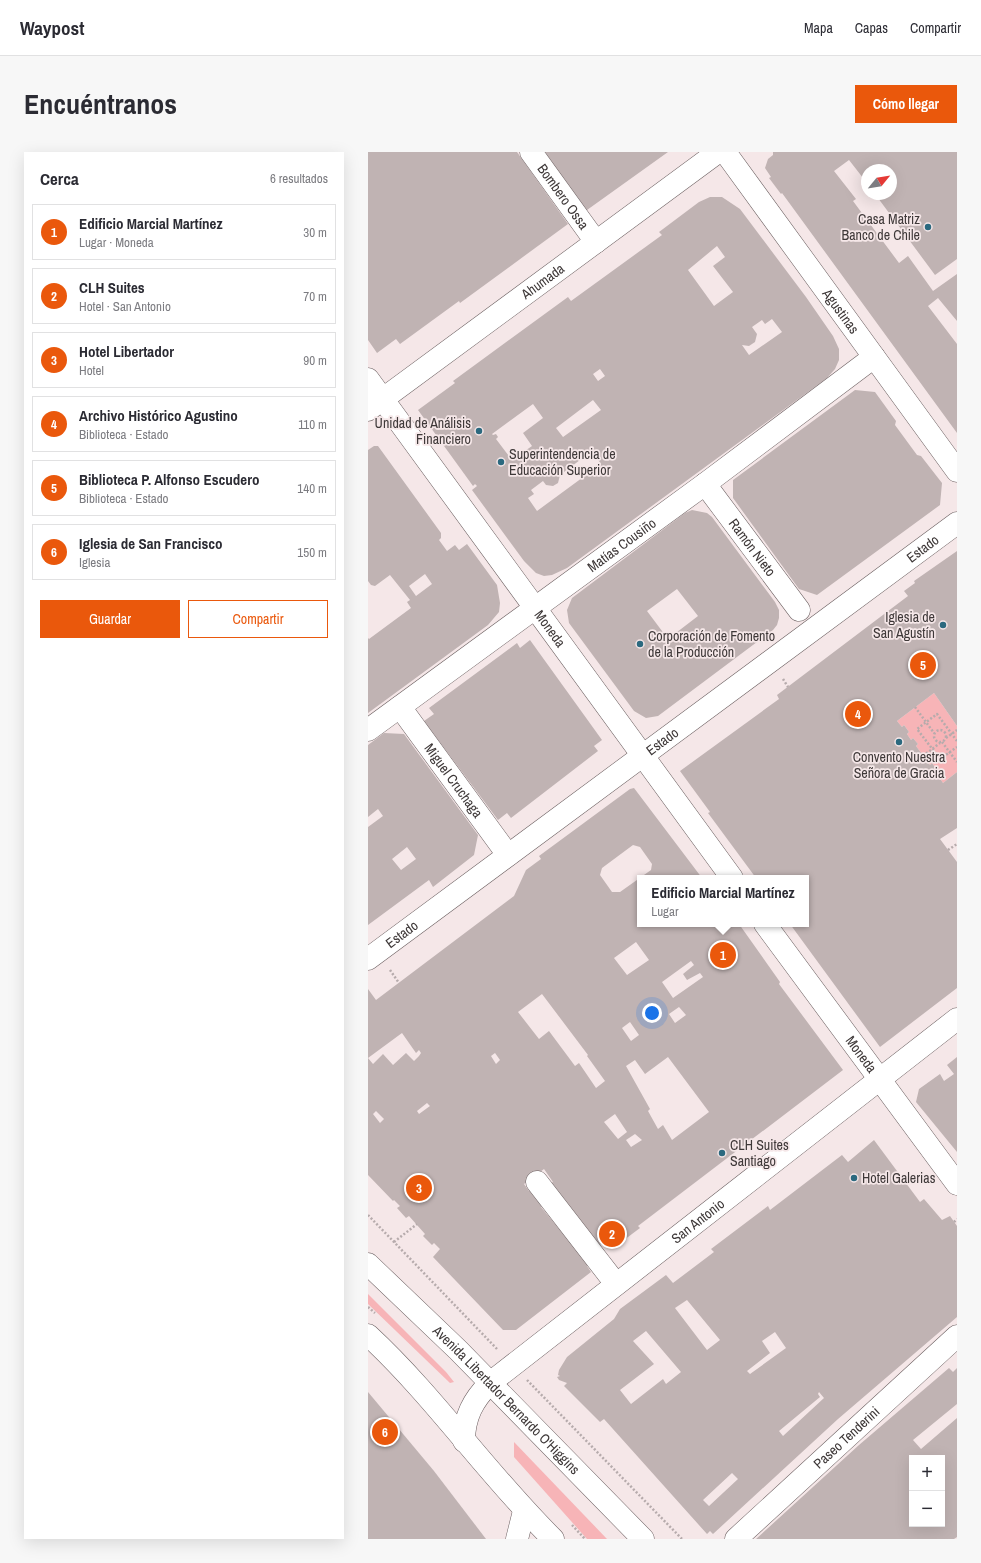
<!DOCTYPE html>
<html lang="es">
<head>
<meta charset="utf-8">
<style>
  body { margin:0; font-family:"Archivo Narrow",sans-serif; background:#f7f7f7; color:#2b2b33 }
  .controls { position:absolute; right:12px; bottom:12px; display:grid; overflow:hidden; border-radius:0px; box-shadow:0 4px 16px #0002 }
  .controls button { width:36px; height:36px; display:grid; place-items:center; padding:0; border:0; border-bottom:1px solid #e1e1e2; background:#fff; color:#2b2b33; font:20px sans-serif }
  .compass { position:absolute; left:493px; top:12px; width:36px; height:36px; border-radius:50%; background:#fff; box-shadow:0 4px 16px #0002; rotate:60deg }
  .you { position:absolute; left:284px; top:861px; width:14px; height:14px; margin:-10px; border:3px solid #fff; border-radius:50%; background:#1a73e8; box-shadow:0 0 0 6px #1a73e833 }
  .badge { display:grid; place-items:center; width:26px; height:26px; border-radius:50%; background:#ea580c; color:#fff; font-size:13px; font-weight:700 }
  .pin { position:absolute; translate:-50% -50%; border:2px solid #fff; box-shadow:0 1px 4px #0006 }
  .popup { position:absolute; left:269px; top:723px; width:172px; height:52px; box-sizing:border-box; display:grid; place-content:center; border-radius:0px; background:#fff; filter:drop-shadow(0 1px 3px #0005); font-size:13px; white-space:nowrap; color:#7c7c81 }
  .popup b { font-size:15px; color:#2b2b33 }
  .popup::after { content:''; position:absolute; left:50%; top:100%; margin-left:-8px; border:8px solid transparent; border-top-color:#fff }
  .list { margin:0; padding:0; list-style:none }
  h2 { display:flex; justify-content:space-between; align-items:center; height:52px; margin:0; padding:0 16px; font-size:17px }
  h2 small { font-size:13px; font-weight:400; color:#7c7c81 }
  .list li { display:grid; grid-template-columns:26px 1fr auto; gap:12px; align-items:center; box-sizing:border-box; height:56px; margin:0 8px 8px; padding:0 8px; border:1px solid #e1e1e2; border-radius:0px }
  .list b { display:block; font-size:15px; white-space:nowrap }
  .list p { margin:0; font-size:13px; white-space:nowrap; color:#7c7c81 }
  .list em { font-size:13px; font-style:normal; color:#7c7c81 }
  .actions { display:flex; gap:8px; padding:12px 16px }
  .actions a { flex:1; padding:9px 0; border:1px solid #ea580c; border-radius:0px; text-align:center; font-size:14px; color:#ea580c }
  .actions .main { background:#ea580c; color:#fff }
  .map { position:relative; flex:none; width:589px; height:1387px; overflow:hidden; border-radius:0px }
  header { display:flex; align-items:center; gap:24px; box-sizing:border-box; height:56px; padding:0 20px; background:#fff; border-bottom:1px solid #e1e1e2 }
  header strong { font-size:19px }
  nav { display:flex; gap:22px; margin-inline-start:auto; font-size:14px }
  .intro { display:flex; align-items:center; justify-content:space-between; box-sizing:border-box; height:96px; padding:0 24px }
  h1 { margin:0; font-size:28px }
  .button { padding:10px 18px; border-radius:0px; background:#ea580c; color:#fff; font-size:14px; font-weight:700 }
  main { display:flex; gap:24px; padding:0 24px }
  aside { flex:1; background:#fff; border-radius:0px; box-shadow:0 4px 16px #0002 }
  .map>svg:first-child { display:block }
</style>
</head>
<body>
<header>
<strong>Waypost</strong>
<nav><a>Mapa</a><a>Capas</a><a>Compartir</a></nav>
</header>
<div class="intro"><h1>Encuéntranos</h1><a class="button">Cómo llegar</a></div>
<main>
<aside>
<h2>Cerca<small>6 resultados</small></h2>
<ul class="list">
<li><span class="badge">1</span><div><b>Edificio Marcial Martínez</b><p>Lugar · Moneda</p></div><em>30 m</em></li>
<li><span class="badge">2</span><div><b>CLH Suites</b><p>Hotel · San Antonio</p></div><em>70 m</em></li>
<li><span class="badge">3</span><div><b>Hotel Libertador</b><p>Hotel</p></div><em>90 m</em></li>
<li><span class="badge">4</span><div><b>Archivo Histórico Agustino</b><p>Biblioteca · Estado</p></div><em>110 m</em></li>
<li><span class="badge">5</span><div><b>Biblioteca P. Alfonso Escudero</b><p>Biblioteca · Estado</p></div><em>140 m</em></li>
<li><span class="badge">6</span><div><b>Iglesia de San Francisco</b><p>Iglesia</p></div><em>150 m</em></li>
</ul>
<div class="actions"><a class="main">Guardar</a><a>Compartir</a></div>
</aside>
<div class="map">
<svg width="589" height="1387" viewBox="0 0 589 1387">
  <rect width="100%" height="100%" fill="#f5e7e8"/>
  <g fill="#f7b4b7">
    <path d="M566,541L589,574V620L575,631L567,619L569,617L564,611L562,613L548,594L550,592L545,586L543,588L539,582L541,580L536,573L534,575L529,569Z"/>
    <path d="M0,1142L78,1220L86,1230L82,1231L0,1152Z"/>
    <path d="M146,1290L239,1387H219L146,1305Z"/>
  </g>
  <g fill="#c0b3b3" fill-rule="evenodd">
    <path d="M0,0H149L200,72L92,151L91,149L32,192L28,187L9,201L0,188Z"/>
    <path d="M177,0H300L219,58H216L184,15L186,13Z"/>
    <path d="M405,0H589V107L567,123L507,42H523V18H499V31L481,8L466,19L488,47L485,49L531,111L540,104L565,139L589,122V169L570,146L560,154L589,192V281L414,41L413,42L401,26L403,25L397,16L400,7L405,3Z"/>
    <path d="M342,45H354L372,57L438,145L465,184L471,197V208L467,217L459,226L199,416L184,423L176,424L168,421L156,409L104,338L109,334L107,332L105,334L50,258L87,231L85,229L200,145L203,149L294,83L291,80L331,50ZM349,94L357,105L345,114L365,140L346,154L320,118ZM404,167L414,180L381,203L374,193L381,194L387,190L389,182L384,175L394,168L397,172ZM232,217L237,224L230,229L225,222ZM225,248L233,258L195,285L188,276ZM165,252L175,266L155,281L164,294L144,308L128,287L130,285L128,282L125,283L124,282ZM224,299L233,312L169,359L160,346L166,342L163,338L175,329L178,333L185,334L190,331L192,323Z"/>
    <path d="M487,238L507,240L528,269L527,273L549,303L553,304L574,331L572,353L449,443L431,437L365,346V328Z"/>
    <path d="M6,294H10L73,381V386L71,388L79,399L87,393L91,398L99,392L129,433L132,451L131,460L120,473L0,561V486L1,487L43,456L39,450L42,448L22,423L7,434L3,433L0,429V298ZM57,422L64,432L48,444L41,434Z"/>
    <path d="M324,358L339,361L344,365L407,450L411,458V466L409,473L405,478L290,564L278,566L266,559L201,471L199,458L204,446L317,361ZM309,437L330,464L300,487L279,459Z"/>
    <path d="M589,399V574L566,541L529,569L534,575L536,573L541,580L539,582L543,588L545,586L550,592L548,594L562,613L564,611L569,618L567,619L575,631L589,620V676L572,687L589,710V836L512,895L422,772H438V726H388L340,661L342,660L312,619L411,547L409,543L540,444L536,439L547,431L546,429Z"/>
    <path d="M162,488L234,588L226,594L230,599L143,666L139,661L130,668L56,569L66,562L61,556L149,491L152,496Z"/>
    <path d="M16,581L36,582L110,683L106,703L65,735L61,728L0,773V675L15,664L10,657L0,665V593ZM39,695L48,707L33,718L24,707Z"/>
    <path d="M266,636L334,726H272V772H371L412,830L411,832L475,918L270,1074L272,1076L252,1091L250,1090L241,1095L231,1092L183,1031L185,1030L176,1017L156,1032L161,1039L167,1034L179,1050L173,1055L220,1112L219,1114L223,1120L148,1178H135L65,1105L72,1097L66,1091L64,1093L55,1084L57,1082L41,1064L38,1066L29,1056L32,1054L26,1048L25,1049L0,1023V837L8,848L146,744L158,718L173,707L171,704L262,637ZM265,693L272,695L284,712L283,718L252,740H244L232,723L234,716ZM268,790L281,808L259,823L246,806ZM323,809L326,813L315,822L319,828L332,821L335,825L305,846L294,830ZM174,842L220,903L219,904L237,929L228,936L211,911L207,914L181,879L171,887L150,860ZM311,855L318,863L307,871L301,862ZM262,870L271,883L263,889L254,876ZM34,881L48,901L51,898L53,901L51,904L46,909L38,901L25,913L15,902L5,912L0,906ZM127,901L132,908L128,912L123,904ZM300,905L341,960L304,988L295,973L290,977L280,959L282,957L258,914L267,908L277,922ZM59,951L62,954L51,962L49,959ZM8,959L16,967L12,971L5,962ZM247,962L259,980L250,987L236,970ZM267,982L274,988L263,995L258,988Z"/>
    <path d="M589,905V1000L548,950L551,937L572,922L576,929L586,922L579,913Z"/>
    <path d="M506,988L552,1050L556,1047L574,1068L582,1064L589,1074V1165L470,1267L345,1382L342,1379L339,1382L236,1267L232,1270L196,1234L199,1231L191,1228L189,1225L192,1224L190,1223L191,1218L199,1205L246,1167L252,1157L298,1123L305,1131L346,1100L343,1097L400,1054L402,1058L474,1003L480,1010ZM319,1148L352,1188L339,1198L307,1156ZM278,1179L313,1220L298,1232L295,1227L263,1252L252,1238L286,1212L265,1189ZM407,1180L418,1196L382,1222L379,1219L402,1201L394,1189ZM451,1240L456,1246L415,1284L411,1279L452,1245L450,1242ZM364,1321L370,1327L341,1354L335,1348Z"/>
    <path d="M581,1216L585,1220L589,1216V1252L545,1288L553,1297L589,1266V1385L586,1387H388L491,1293ZM544,1306H574V1372H544Z"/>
    <path d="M0,1240L66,1319L118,1387H0Z"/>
  </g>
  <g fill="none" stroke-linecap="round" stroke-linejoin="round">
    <g stroke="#6b5f60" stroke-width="23">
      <g id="minor">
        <path id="s1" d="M163,0L228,90"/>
        <path id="s2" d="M0,227L364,726"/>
        <path id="s3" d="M0,258L350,0"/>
        <path id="s4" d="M337,332L431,458"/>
        <path id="s5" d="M32,555L140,703"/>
        <path id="s6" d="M0,578L337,332L506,205"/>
        <path id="s7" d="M397,772L589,1032"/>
        <path id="s8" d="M0,807L589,371"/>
        <path d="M169,1030L248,1132"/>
        <path id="s9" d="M96,1289C96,1265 105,1248 122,1231L589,867"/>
        <path id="s10" d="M368,1387L589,1184"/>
      </g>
    </g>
    <g stroke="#6b5f60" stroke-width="23">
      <g id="major">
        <path id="s11" d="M357,0L589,319"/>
        <path id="s12" d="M0,1112L90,1198L275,1387"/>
        <path d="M0,1183C67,1245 119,1322 185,1387"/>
        <path d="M149,1387L156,1359"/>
      </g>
    </g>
    <g stroke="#b6abac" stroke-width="2.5" stroke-dasharray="2 2" stroke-linecap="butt">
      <path d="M415,527L420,535"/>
      <path d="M547,555L566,581"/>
      <circle cx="572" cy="584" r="6"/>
      <path d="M578,586L589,578"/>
      <path d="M589,589L569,562L549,577L572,607L589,595"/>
      <path d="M574,590L589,610"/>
      <path d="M555,604L572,591"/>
      <path d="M580,698L589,692"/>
      <path d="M22,818L31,831"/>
      <path d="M0,1063L129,1197"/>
      <path d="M586,1070L589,1067"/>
      <path d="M26,1090L49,1072"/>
      <path d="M0,1155L7,1161"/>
      <path d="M159,1228L314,1387"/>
      <path d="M204,1373L217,1387"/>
    </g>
    <use href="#minor" stroke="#fff" stroke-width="22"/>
    <use href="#major" stroke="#fff" stroke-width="22"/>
  </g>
  <g fill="#2b697f" stroke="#f5e7e8" stroke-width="1.5">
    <circle cx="560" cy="75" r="4"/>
    <circle cx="111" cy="279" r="4"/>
    <circle cx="133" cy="310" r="4"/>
    <circle cx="575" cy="473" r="4"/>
    <circle cx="272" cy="492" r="4"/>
    <circle cx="531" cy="590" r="4"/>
    <circle cx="354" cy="1001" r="4"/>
    <circle cx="486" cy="1026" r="4"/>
  </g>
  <g text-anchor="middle" stroke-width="3.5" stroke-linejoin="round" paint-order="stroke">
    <g font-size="14" fill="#3e3838" stroke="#f5e7e8">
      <text dy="5" stroke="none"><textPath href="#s1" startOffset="55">Bombero Ossa</textPath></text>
      <text dy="5" stroke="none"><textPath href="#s3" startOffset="217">Ahumada</textPath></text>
      <text dy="5" stroke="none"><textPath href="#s11" startOffset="197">Agustinas</textPath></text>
      <text dy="5" stroke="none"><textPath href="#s6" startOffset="314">Matías Cousiño</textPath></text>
      <text dy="5" stroke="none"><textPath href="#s4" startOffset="79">Ramón Nieto</textPath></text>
      <text dy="5" stroke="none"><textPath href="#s8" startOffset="690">Estado</textPath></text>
      <text dy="5" stroke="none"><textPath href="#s2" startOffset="309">Moneda</textPath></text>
      <text dy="5" stroke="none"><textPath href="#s8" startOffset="366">Estado</textPath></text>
      <text dy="5" stroke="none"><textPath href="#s5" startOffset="91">Miguel Cruchaga</textPath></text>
      <text dy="5" stroke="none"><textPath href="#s8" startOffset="42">Estado</textPath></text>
      <text dy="5" stroke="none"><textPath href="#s7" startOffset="162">Moneda</textPath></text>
      <text dy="5" stroke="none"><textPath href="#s9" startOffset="329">San Antonio</textPath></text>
      <text dy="5" stroke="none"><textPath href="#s12" startOffset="194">Avenida Libertador Bernardo O'Higgins</textPath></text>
      <text dy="5" stroke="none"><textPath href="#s10" startOffset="150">Paseo Tenderini</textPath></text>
    </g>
    <g font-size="14" fill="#3e3838" stroke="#f5e7e8" text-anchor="start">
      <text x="552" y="72" text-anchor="end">Casa Matriz<tspan x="552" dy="16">Banco de Chile</tspan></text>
      <text x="103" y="276" text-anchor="end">Unidad de Análisis<tspan x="103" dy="16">Financiero</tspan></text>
      <text x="141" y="307">Superintendencia de<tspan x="141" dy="16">Educación Superior</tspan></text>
      <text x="567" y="470" text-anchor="end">Iglesia de<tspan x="567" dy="16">San Agustín</tspan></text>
      <text x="280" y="489">Corporación de Fomento<tspan x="280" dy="16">de la Producción</tspan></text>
      <text x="531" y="610" text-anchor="middle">Convento Nuestra<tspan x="531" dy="16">Señora de Gracia</tspan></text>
      <text x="362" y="998">CLH Suites<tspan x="362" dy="16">Santiago</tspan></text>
      <text x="494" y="1031">Hotel Galerias</text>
    </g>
  </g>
</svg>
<div class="controls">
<button>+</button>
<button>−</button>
</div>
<svg class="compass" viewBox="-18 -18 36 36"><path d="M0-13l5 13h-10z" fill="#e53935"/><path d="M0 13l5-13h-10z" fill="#7c7c81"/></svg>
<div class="you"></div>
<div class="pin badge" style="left:355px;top:803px">1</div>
<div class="popup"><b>Edificio Marcial Martínez</b>Lugar</div>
<div class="pin badge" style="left:244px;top:1082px">2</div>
<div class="pin badge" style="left:51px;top:1036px">3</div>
<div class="pin badge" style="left:490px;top:562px">4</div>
<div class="pin badge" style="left:555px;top:513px">5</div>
<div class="pin badge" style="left:17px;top:1280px">6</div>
</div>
</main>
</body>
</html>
